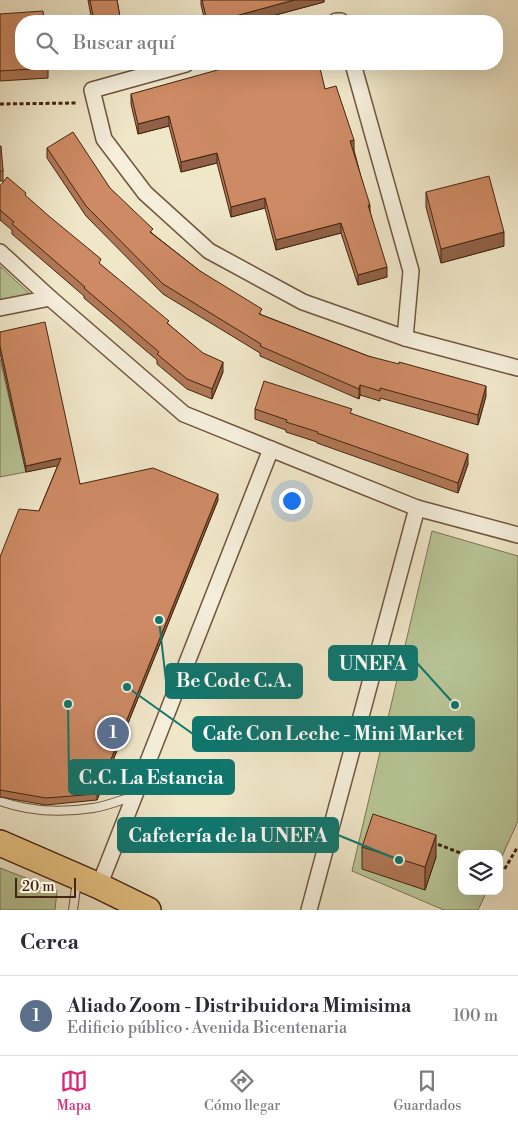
<!DOCTYPE html>
<html lang="es">
<head>
<meta charset="utf-8">
<style>
  body { margin:0; font-family:"Libre Bodoni",serif; background:#f7f7f7; color:#2b2b33 }
  .controls { position:absolute; right:15px; bottom:15px; display:grid; overflow:hidden; border-radius:10px; box-shadow:0 5px 20px #0002 }
  .controls button { width:45px; height:45px; display:grid; place-items:center; padding:0; border:0; border-bottom:1px solid #e1e1e2; background:#fff; color:#2b2b33; font:25px sans-serif }
  .scale { position:absolute; left:15px; bottom:12px; width:61px; box-sizing:border-box; padding-left:5px; border:2px solid #452410; border-top:0; font-size:14px; line-height:18px; white-space:nowrap; color:#452410; -webkit-text-stroke:4px #f5efdc; paint-order:stroke }
  .you { position:absolute; left:291px; top:500px; width:18px; height:18px; margin:-12px; border:4px solid #fff; border-radius:50%; background:#1a73e8; box-shadow:0 0 0 8px #1a73e833 }
  .badge { display:grid; place-items:center; width:32px; height:32px; border-radius:50%; background:#db2777; color:#fff; font-size:16px; font-weight:700 }
  .pin { position:absolute; translate:-50% -50%; border:2px solid #fff; box-shadow:0 1px 5px #0006 }
  .list { margin:0; padding:0; list-style:none }
  h2 { display:flex; justify-content:space-between; align-items:center; height:65px; margin:0; padding:0 20px; font-size:21px }
  h2 small { font-size:16px; font-weight:400; color:#7c7c81 }
  .list li { display:grid; grid-template-columns:32px 1fr auto; gap:15px; align-items:center; box-sizing:border-box; height:80px; padding:0 20px; border-top:1px solid #e1e1e2 }
  .list b { display:block; font-size:19px; white-space:nowrap }
  .list p { margin:0; font-size:16px; white-space:nowrap; color:#7c7c81 }
  .list em { font-size:16px; font-style:normal; color:#7c7c81 }
  .icon { flex:none; width:28px; height:28px; fill:none; stroke:currentColor; stroke-width:2; stroke-linecap:round; stroke-linejoin:round }
  .map { position:relative; flex:none; width:518px; height:910px; overflow:hidden }
  .search { position:absolute; background:#fff; box-shadow:0 5px 20px #0002; left:15px; right:15px; top:15px; height:55px; display:flex; align-items:center; gap:12px; box-sizing:border-box; padding:0 18px; border-radius:20px; color:#7c7c81; font-size:19px }
  .sheet { height:145px; background:#fff }
  nav { display:flex; justify-content:space-around; align-items:center; box-sizing:border-box; height:70px; border-top:1px solid #e1e1e2; background:#fff; font-size:14px; color:#7c7c81 }
  nav a { display:grid; justify-items:center; gap:2px }
  nav .on { color:#db2777 }
  .map>svg:first-child { display:block }
</style>
</head>
<body>
<div class="map">
<svg width="518" height="910" viewBox="0 0 518 910">
  <rect width="100%" height="100%" fill="#f0e7c9"/>
  <filter id="stains"><feTurbulence type="fractalNoise" baseFrequency=".004" numOctaves="4"/><feColorMatrix values="0 0 0 0 .2 0 0 0 0 .09 0 0 0 0 .02 0 0 0 .5 -.17"/></filter>
  <radialGradient id="worn" r=".72"><stop offset=".6" stop-color="#630" stop-opacity="0"/><stop offset="1" stop-color="#630" stop-opacity=".3"/></radialGradient>
  <g fill="#b8c597" stroke="#7e7454">
    <path d="M0,266L30,294L0,300Z"/>
    <path d="M0,359L26,472L0,477Z"/>
    <path d="M432,531L518,556V821L499,863V854H462V891H487L478,910H444L352,871Z"/>
    <path d="M0,868L57,890L55,910H0Z"/>
  </g>
  <g fill="none" stroke-linecap="round" stroke-linejoin="round">
    <g stroke="#70553e" stroke-width="10">
      <g id="service">
        <path d="M0,801C30,812 61,813 93,808C107,806 121,800 134,796"/>
        <path d="M73,910L77,881"/>
      </g>
    </g>
    <g stroke="#70553e" stroke-width="18">
      <g id="minor">
        <path d="M336,21H341"/>
        <path d="M186,64L92,90L104,139L145,193L209,251L303,302L405,338L518,368"/>
        <path d="M353,64L411,271L405,338"/>
        <path d="M0,252L50,298L184,414L417,508L518,535"/>
        <path d="M0,308L50,298"/>
        <path d="M99,886L271,449"/>
        <path d="M309,910L417,508"/>
      </g>
    </g>
    <g stroke="#452410" stroke-width="28">
      <path id="primary" d="M0,843L99,886L148,910"/>
    </g>
    <g stroke="#452410" stroke-width="3" stroke-dasharray="4 2.5" stroke-linecap="butt">
      <path d="M0,104L77,103"/>
      <path d="M432,842L463,854"/>
      <path d="M499,868L504,870L517,848"/>
    </g>
    <use href="#service" stroke="#f5efdc" stroke-width="8"/>
    <use href="#minor" stroke="#f5efdc" stroke-width="15"/>
    <use href="#primary" stroke="#e8c484" stroke-width="25"/>
  </g>
  <g fill="#b07756" stroke="#452410">
    <path d="M88,0H117L120,17V21H92Z"/>
    <path d="M201,0H324V2L253,21H205L201,5Z"/>
    <path d="M0,14L48,68V78L0,81Z"/>
    <path d="M325,89L354,150L387,277L358,285L341,233L276,250L265,208L231,217L217,163L181,172L169,126L138,134L131,104V94Z"/>
    <path d="M0,146L3,171V181H0Z"/>
    <path d="M47,148L110,188L153,234L200,271L262,315L368,356L486,396L478,425L380,398V401L360,395L359,399L260,356V353L163,294L86,216L47,158Z"/>
    <path d="M0,186L26,197L101,265L223,372L212,399L187,389L157,364V360L84,298V296L12,234V230L0,220Z"/>
    <path d="M426,192L504,246L441,263L426,207Z"/>
    <path d="M0,332L80,484L218,500L97,800L46,805L0,797V557L39,511L58,465L26,472L0,353Z"/>
    <path d="M255,409L352,414L468,464L458,493L317,443V442L286,432V430L255,419Z"/>
    <path d="M362,847L436,857L425,890L362,869Z"/>
  </g>
  <g fill="#906146" stroke="#452410">
    <path d="M294,0H324V2L253,21H217Z"/>
    <path d="M169,116V126L138,134V124Z"/>
    <path d="M354,140V150L350,151V141Z"/>
    <path d="M217,153V163L181,172V162Z"/>
    <path d="M265,198V208L231,217V207Z"/>
    <path d="M368,205H370V215Z"/>
    <path d="M341,223V233L276,250V240Z"/>
    <path d="M504,232V246L441,263V249Z"/>
    <path d="M387,267V277L358,285V275Z"/>
    <path d="M223,362V372L212,399V389Z"/>
    <path d="M360,385V395L359,399V389Z"/>
    <path d="M486,386V396L478,425V415Z"/>
    <path d="M468,454V464L458,493V483Z"/>
    <path d="M61,458V465L26,472V466Z"/>
    <path d="M218,494V500L97,800V794Z"/>
    <path d="M436,835V857L425,890V867Z"/>
  </g>
  <g fill="#cd8a64" stroke="#452410">
    <path d="M90,0H117L120,17L99,21H94Z"/>
    <path d="M202,0H294L217,21H207Z"/>
    <path d="M43,11L44,21H21V64H48V68L0,71V14Z"/>
    <path d="M239,64H319L325,89L336,86L354,140L350,141L370,205H368L387,267L358,275L341,223L276,240L265,198L231,207L217,153L181,162L169,116L138,124L131,94Z"/>
    <path d="M73,132L110,188L153,229L150,232L200,271L262,309L259,314L368,356L399,364V362L486,386L478,415L380,388V391L360,385L359,389L260,346L261,344L163,284L86,206L47,148Z"/>
    <path d="M0,146H1L3,171H0Z"/>
    <path d="M489,176L504,232L441,249L426,192Z"/>
    <path d="M7,177L26,193L25,195L50,217L101,259L99,263L169,321L167,323L203,353L223,362L212,389L187,379L157,354L159,352L84,288L85,287L12,224L14,222L0,210V186Z"/>
    <path d="M45,322L80,484L153,468L218,494L97,794L46,798L0,790V557L19,509L39,511L61,458L26,466L0,346V332Z"/>
    <path d="M264,381L352,409L350,413L468,454L458,483L317,433L318,432L286,422L287,420L255,409Z"/>
    <path d="M373,814L436,835L425,867L362,847Z"/>
  </g>
  <path fill="none" stroke="#0f766e" stroke-width="2" d="M455 705L417 663M159 620L166 681M127 687L193 734M68 704L69 777M399 860L338 835"/>
  <g fill="#0f766e" stroke="#f5efdc" stroke-width="2">
    <circle cx="455" cy="705" r="5"/>
    <circle cx="159" cy="620" r="5"/>
    <circle cx="127" cy="687" r="5"/>
    <circle cx="68" cy="704" r="5"/>
    <circle cx="399" cy="860" r="5"/>
  </g>
  <g fill="#0f766e" stroke="#0f766e" stroke-width="2">
    <rect x="329" y="646" width="88" height="34" rx="5"/>
    <rect x="166" y="664" width="136" height="34" rx="5"/>
    <rect x="193" y="717" width="281" height="34" rx="5"/>
    <rect x="69" y="760" width="165" height="34" rx="5"/>
    <rect x="118" y="818" width="220" height="34" rx="5"/>
  </g>
  <g font-size="19" text-anchor="middle" font-weight="bold" fill="#fff">
    <text x="373" y="670">UNEFA</text>
    <text x="234" y="687">Be Code C.A.</text>
    <text x="333" y="740">Cafe Con Leche - Mini Market</text>
    <text x="151" y="784">C.C. La Estancia</text>
    <text x="228" y="842">Cafetería de la UNEFA</text>
  </g>
  <rect width="100%" height="100%" filter="url(#stains)"/>
  <rect width="100%" height="100%" fill="url(#worn)"/>
</svg>
<div class="controls">
<button><svg class="icon" aria-label="layers" viewBox="0 0 24 24"><path d="M12 4l9 5-9 5-9-5zM3 14l9 5 9-5"/></svg></button>
</div>
<div class="scale">20 m</div>
<div class="you"></div>
<div class="pin badge" style="left:113px;top:733px;background:#5c6f8a">1</div>
<div class="search"><svg class="icon" aria-label="search" viewBox="0 0 24 24"><circle cx="10" cy="10" r="6"/><path d="M15 15l6 6"/></svg>Buscar aquí</div>
</div>
<section class="sheet">
<h2>Cerca<small></small></h2>
<ul class="list">
<li><span class="badge" style="background:#5c6f8a">1</span><div><b>Aliado Zoom - Distribuidora Mimisima</b><p>Edificio público · Avenida Bicentenaria</p></div><em>100 m</em></li>
</ul>
</section>
<nav>
<a class="on"><svg class="icon" aria-label="map" viewBox="0 0 24 24"><path d="M3 6l6-2 6 2 6-2v14l-6 2-6-2-6 2zM9 4v14M15 6v14"/></svg>Mapa</a>
<a><svg class="icon" aria-label="directions" viewBox="0 0 24 24"><path d="M12 3l9 9-9 9-9-9zM9 14v-3h6M13 9l2 2-2 2"/></svg>Cómo llegar</a>
<a><svg class="icon" aria-label="saved" viewBox="0 0 24 24"><path d="M7 4h10v16l-5-4-5 4z"/></svg>Guardados</a>
</nav>
</body>
</html>
